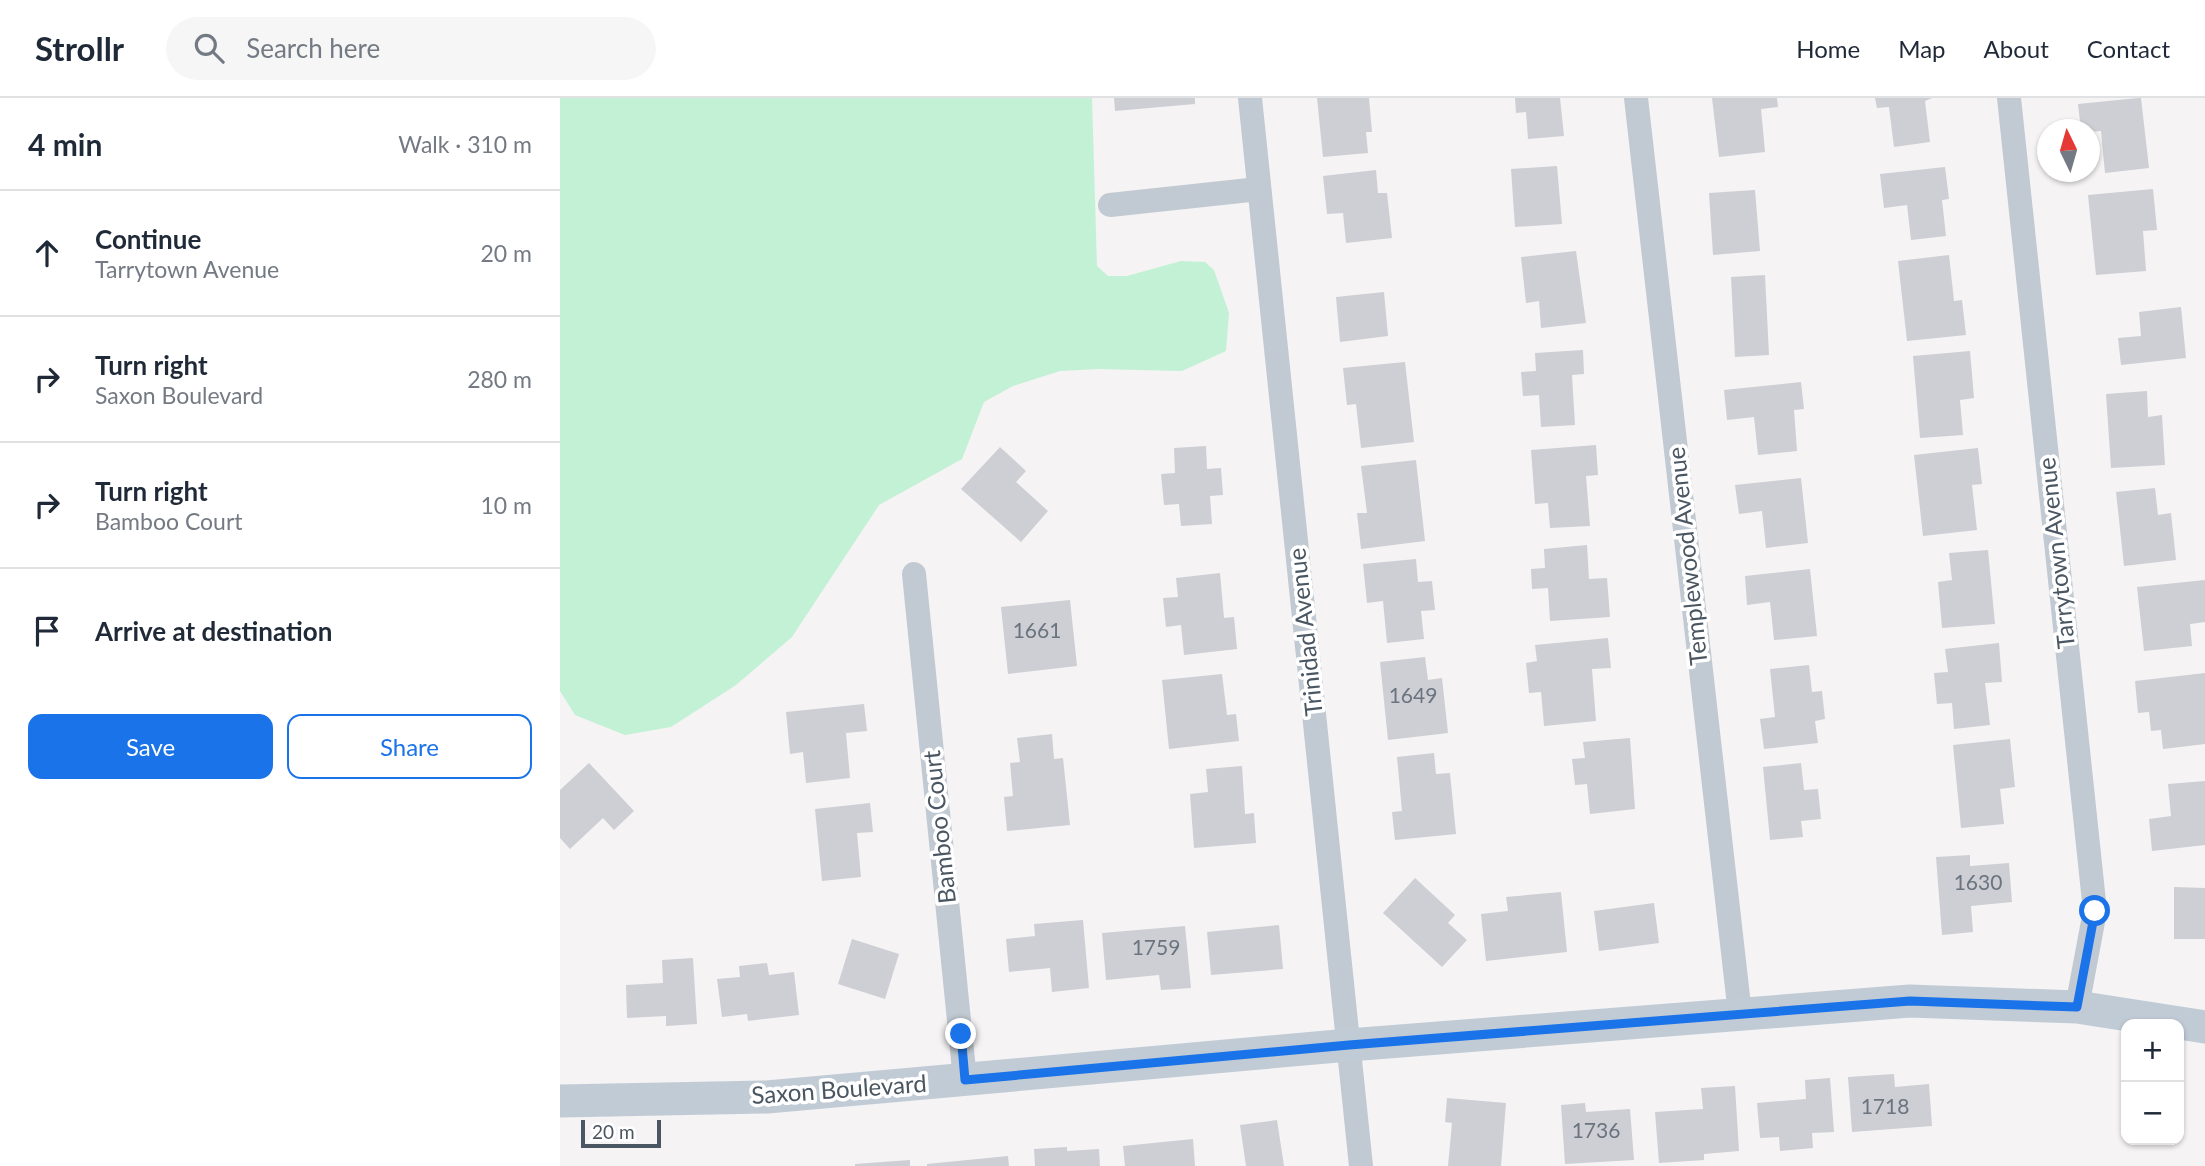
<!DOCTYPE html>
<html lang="en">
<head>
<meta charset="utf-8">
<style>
  body { margin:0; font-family:Lato,sans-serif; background:#f6f6f7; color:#1f2937 }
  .controls { position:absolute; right:21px; bottom:21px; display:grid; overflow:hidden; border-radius:14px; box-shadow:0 2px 5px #0004 }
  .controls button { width:63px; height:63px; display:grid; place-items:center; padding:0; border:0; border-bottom:2px solid #e0e1e3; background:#fff; color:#1f2937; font:35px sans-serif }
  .compass { position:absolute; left:1477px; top:21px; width:63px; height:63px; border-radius:50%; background:#fff; box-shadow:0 2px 5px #0004; rotate:355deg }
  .scale { position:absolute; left:21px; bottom:18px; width:80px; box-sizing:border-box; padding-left:7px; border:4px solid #4a5661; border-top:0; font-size:19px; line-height:24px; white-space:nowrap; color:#4a5661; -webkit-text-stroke:5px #fff; paint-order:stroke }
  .stop { position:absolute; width:21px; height:21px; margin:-16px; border:5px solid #1a73e8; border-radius:50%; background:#fff }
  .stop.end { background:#1a73e8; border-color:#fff; box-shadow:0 2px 7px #0008 }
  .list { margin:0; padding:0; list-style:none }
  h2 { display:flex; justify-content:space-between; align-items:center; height:91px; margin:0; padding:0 28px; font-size:30px }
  h2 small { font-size:23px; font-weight:400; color:#747a83 }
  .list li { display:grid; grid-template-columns:46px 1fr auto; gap:21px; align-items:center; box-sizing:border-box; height:126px; padding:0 28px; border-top:2px solid #e0e1e3 }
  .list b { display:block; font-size:26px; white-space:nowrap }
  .list p { margin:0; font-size:23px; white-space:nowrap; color:#747a83 }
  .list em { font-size:23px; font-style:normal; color:#747a83 }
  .actions { display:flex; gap:14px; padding:21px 28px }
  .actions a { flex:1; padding:16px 0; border:2px solid #1a73e8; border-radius:14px; text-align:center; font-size:24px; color:#1a73e8 }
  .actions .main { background:#1a73e8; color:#fff }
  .icon { flex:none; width:38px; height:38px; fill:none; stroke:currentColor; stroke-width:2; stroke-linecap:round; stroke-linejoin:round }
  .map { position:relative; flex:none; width:1645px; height:1068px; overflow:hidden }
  header { display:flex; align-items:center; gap:42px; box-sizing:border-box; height:98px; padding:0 35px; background:#fff; border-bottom:2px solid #e0e1e3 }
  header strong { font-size:33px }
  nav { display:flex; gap:38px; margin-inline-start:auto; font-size:24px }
  .search { width:490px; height:63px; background:#f6f6f7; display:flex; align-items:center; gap:18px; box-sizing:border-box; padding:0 24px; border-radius:38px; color:#747a83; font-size:26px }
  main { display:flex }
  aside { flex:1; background:#fff }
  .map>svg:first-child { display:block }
</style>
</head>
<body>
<header>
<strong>Strollr</strong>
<div class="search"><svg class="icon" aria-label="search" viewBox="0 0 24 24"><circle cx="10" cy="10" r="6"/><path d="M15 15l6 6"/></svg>Search here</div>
<nav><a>Home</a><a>Map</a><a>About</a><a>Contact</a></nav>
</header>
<main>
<aside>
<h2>4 min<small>Walk · 310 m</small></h2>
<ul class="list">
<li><svg class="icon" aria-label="ahead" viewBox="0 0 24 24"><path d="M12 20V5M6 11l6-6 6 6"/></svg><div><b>Continue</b><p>Tarrytown Avenue</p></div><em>20 m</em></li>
<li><svg class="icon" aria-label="right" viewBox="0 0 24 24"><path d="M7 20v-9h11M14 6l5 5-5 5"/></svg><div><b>Turn right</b><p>Saxon Boulevard</p></div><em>280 m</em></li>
<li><svg class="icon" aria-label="right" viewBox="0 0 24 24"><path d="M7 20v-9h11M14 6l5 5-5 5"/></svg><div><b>Turn right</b><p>Bamboo Court</p></div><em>10 m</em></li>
<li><svg class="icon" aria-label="arrive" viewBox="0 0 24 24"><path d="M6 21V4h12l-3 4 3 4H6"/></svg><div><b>Arrive at destination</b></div></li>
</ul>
<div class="actions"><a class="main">Save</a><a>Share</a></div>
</aside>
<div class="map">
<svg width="1645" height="1068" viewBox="0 0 1645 1068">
  <rect width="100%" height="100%" fill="#f5f3f3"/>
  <path fill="#c3f1d5" d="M0,0H532L537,168L548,178H567L621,163L645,164L654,172L669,215L666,253L622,273L538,271L500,273L453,288L424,304L402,361L319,407L232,539L176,587L111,629L65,637L15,617L0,593Z"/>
  <g fill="#cdcfd5">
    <path d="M554,0H635V6L555,13Z"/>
    <path d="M757,0H809L812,34H806L808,55L763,59Z"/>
    <path d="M955,0H1000L1004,38L968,41L966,14L956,15Z"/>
    <path d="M1152,0H1217L1218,9L1201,11L1205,54L1159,59Z"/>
    <path d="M1315,0H1372L1365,3L1370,44L1334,49L1329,9L1317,10Z"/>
    <path d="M1578,0H1581L1589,70L1545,75L1541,33L1530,34V32H1521L1518,6Z"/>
    <path d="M997,68L1002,126L955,129L951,71Z"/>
    <path d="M1385,69L1389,101L1382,102L1386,138L1351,142L1347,107L1324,110L1320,76Z"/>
    <path d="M816,72L818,95H827L832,140L786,145L783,115L767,116L763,78Z"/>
    <path d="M1593,91L1597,132L1583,133L1586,173L1536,177L1528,97Z"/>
    <path d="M1195,92L1200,153L1153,157L1149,95Z"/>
    <path d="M1016,153L1026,225L981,230L979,203L966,205L961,159Z"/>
    <path d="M1389,157L1394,203L1402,202L1406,237L1347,243L1338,163Z"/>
    <path d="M1205,177L1209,257L1175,259L1171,179Z"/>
    <path d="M824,194L828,238L780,244L776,199Z"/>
    <path d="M1621,209L1626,260L1561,267L1558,240L1581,238L1579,214Z"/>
    <path d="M1023,252L1024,276L1012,277L1015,327L981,329L979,297L963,298L961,274L976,273L975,255Z"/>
    <path d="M1410,253L1414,300L1400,302L1403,337L1360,340L1353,258Z"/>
    <path d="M845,264L854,344L801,350L796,306L787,307L783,270Z"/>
    <path d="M1241,284L1244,311L1234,312L1237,353L1198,357L1194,319L1167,322L1164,292Z"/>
    <path d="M1587,293L1588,319L1602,317L1605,367L1551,370L1546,296Z"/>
    <path d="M1036,347L1038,377L1026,378L1030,428L990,430L988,405L975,406L971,352Z"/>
    <path d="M646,348L647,371L661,370L663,397L650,398L652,426L621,428L619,406L604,407L601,376L615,375L614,350Z"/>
    <path d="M440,349L466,373L456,384L488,413L461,444L401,391Z"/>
    <path d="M1418,350L1422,386L1412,387L1417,432L1363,438L1354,357Z"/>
    <path d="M856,362L865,443L801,451L797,415H807L801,368Z"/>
    <path d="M1241,380L1248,445L1206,450L1202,413L1179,416L1175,387Z"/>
    <path d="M1595,390L1598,417L1611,415L1616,462L1564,468L1556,394Z"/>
    <path d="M1027,447L1029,481L1047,480L1050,519L990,523L988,490L972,491L971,471L985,470L984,451Z"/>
    <path d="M1428,452L1435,526L1382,530L1378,484L1392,482L1389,455Z"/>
    <path d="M856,461L858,484L872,483L875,512L861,513L864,541L827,545L823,503L807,505L803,466Z"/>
    <path d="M1250,471L1257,538L1214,542L1210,504L1187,507L1185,478Z"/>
    <path d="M660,475L664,520L674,519L677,551L624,557L621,527L606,529L603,500L618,499L616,480Z"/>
    <path d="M1645,482V524L1630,526L1632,548L1584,553L1577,489Z"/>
    <path d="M510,502L517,568L448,576L441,509Z"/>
    <path d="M1048,540L1051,570L1032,571L1036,623L984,628L981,594L969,595L966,565L977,563L975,547Z"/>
    <path d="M1439,545L1442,584L1425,585L1430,627L1394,631L1392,605L1377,606L1374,575L1388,574L1385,551Z"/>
    <path d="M865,559L868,582L882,580L888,635L828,642L820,564Z"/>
    <path d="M1249,567L1252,594L1262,593L1265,621L1255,623L1258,645L1204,651L1200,621L1215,619L1210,571Z"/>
    <path d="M1645,575V646L1603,651L1601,632L1591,633L1589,614L1578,615L1575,583Z"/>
    <path d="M662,576L667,617L676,616L679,643L609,651L602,582Z"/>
    <path d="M304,606L307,633L286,635L290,680L246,685L243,654L230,656L226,614Z"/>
    <path d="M492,636L494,661L503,660L510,727L447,733L444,699L453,698L450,665L460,664L457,640Z"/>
    <path d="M1070,640L1075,711L1030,716L1027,686L1015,687L1012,661L1025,660L1023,644Z"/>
    <path d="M1450,641L1455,689L1440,691L1444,726L1401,730L1393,647Z"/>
    <path d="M874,655L876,676L890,675L896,736L835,742L832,714L842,713L837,659Z"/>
    <path d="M29,665L74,713L54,732L43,720L10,751L0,740V692Z"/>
    <path d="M1241,665L1244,692L1258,691L1261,721L1241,723L1243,739L1210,742L1203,669Z"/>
    <path d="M682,668L685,716L694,715L696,745L634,750L630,696L648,694L646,671Z"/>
    <path d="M1645,683V747L1592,753L1589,721L1611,718L1608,686Z"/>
    <path d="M310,705L313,734L297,735L301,779L262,783L255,711Z"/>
    <path d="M1410,757V768L1449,765L1452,804L1411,808L1413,834L1382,837L1376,759Z"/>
    <path d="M855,780L895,817L888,825L907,842L882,869L823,815Z"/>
    <path d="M1614,789L1645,790V841H1614Z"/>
    <path d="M1001,794L1007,854L926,863L921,816L948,813L946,799Z"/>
    <path d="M1094,805L1099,845L1039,853L1034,813Z"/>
    <path d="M523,822L529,890L492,894L490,870L449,874L446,841L475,838L474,826Z"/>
    <path d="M719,827L723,871L651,877L647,834Z"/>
    <path d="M625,828L631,890L601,892L599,877L546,882L542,835Z"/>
    <path d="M292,841L339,856L325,901L278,886Z"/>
    <path d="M133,860L137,926L106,928V918L67,920L66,887L103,885L102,862Z"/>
    <path d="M207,865L209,877L234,874L239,917L188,923L187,916L162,919L157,881L180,879L179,868Z"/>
    <path d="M1334,976L1335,989L1369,986L1372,1028L1292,1034L1288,979Z"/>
    <path d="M1270,980L1274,1034L1252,1035L1253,1050L1220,1053L1219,1039L1200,1040L1197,1005L1246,1001L1245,982Z"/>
    <path d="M1175,988L1179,1053L1144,1056V1062L1099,1065L1095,1014L1143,1011L1141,990Z"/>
    <path d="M887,1000L946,1005L941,1068H888L892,1025L885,1024Z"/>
    <path d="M1025,1005L1026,1014L1070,1011L1074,1062L1005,1066L1001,1007Z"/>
    <path d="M717,1022L724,1068H686L680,1027Z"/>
    <path d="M633,1041L635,1068H565L563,1048Z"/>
    <path d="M507,1049V1053L539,1051L540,1068H475L474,1051Z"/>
    <path d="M448,1058L449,1068H367V1066Z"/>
    <path d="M350,1062V1068H295V1066Z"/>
  </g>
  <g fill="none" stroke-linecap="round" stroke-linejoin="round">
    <g stroke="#c1cad2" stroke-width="24">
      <path d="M690,0L801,1068"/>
      <path d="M1076,0L1180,916"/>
      <path d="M1449,0L1535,813L1517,909"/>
      <path d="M550,107L699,91"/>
      <path d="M354,476L405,982"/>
    </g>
    <path stroke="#c1cbd6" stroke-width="33" d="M0,1003L207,999L789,947L1350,903L1517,909L1645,929"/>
  </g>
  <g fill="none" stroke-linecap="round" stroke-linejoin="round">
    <path stroke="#1a73e8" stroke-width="9" d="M401,936L405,982L789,947L1350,903L1517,909L1535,813"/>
  </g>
  <g text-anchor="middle" stroke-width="7" stroke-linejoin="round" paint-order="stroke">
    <g font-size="21" fill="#6b747e">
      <text x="477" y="540">1661</text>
      <text x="853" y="605">1649</text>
      <text x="1418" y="792">1630</text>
      <text x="596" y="857">1759</text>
      <text x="1325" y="1016">1718</text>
      <text x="1036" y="1040">1736</text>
    </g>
    <g font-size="24" fill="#4a5661" stroke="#fff">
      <text transform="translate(1497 455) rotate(-96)" y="8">Tarrytown Avenue</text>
      <text transform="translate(1128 458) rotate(-96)" y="8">Templewood Avenue</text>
      <text transform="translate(746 534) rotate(-96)" y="8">Trinidad Avenue</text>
      <text transform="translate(380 729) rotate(-96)" y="8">Bamboo Court</text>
      <text transform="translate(279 992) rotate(-4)" y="8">Saxon Boulevard</text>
    </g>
  </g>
</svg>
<div class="controls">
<button>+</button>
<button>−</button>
</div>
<svg class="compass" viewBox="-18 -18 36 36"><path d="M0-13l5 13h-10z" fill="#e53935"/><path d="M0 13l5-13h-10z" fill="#747a83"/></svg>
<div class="scale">20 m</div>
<div class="stop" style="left:1535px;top:813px"></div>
<div class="stop end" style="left:401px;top:936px"></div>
</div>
</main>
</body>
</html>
